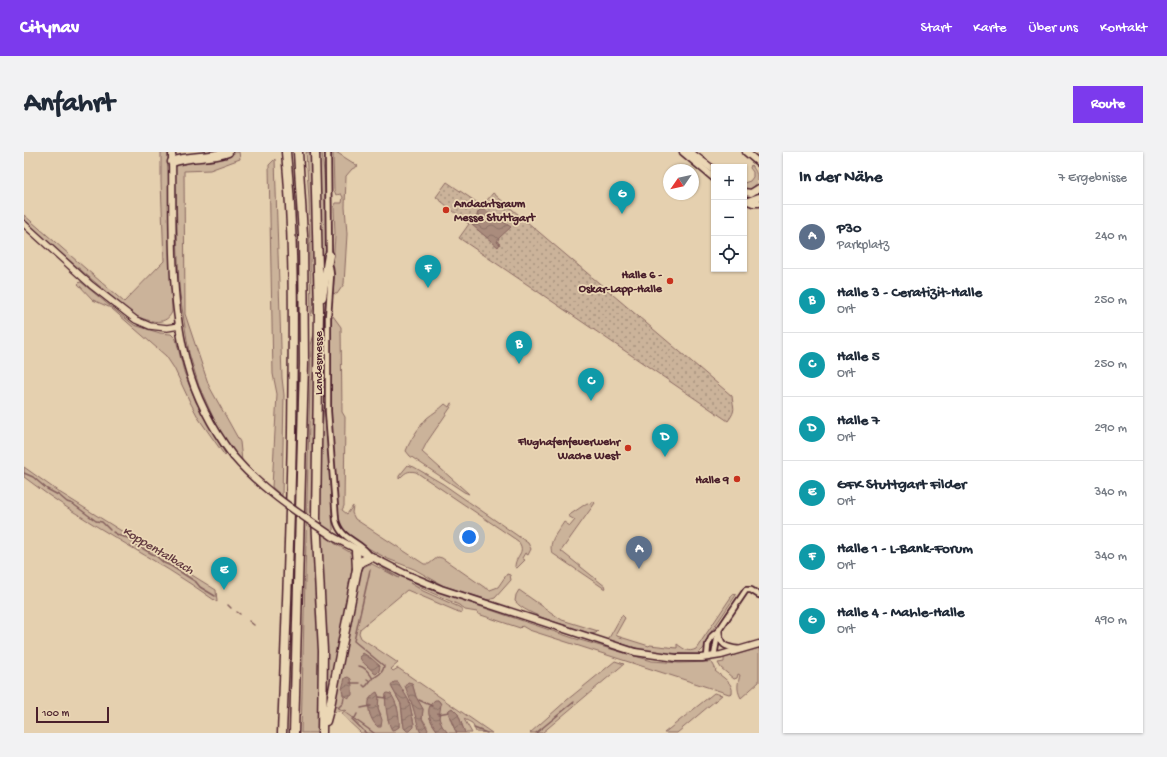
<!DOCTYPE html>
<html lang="de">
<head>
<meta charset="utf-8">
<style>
  body { margin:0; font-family:"Gochi Hand",sans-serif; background:#f2f2f3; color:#1f2937 }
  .controls { position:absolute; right:12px; top:12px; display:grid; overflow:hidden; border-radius:0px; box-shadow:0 1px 3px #0004 }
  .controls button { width:36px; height:36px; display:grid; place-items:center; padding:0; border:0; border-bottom:1px solid #e0e1e3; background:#fff; color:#1f2937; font:20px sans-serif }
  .compass { position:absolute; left:639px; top:12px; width:36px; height:36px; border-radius:50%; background:#fff; box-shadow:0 1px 3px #0004; rotate:236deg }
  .scale { position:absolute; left:12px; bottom:10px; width:73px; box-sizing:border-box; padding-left:4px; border:2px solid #4a1f2b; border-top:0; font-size:11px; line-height:14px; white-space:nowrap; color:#4a1f2b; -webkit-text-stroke:3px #ebd7b5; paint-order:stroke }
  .you { position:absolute; left:445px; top:385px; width:14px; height:14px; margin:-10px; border:3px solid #fff; border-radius:50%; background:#1a73e8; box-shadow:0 0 0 6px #1a73e833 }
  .badge { display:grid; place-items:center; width:26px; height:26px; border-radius:50%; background:#7c3aed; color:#fff; font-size:13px; font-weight:700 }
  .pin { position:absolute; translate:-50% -33px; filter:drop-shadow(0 1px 2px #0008) }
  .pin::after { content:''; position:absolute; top:21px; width:14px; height:12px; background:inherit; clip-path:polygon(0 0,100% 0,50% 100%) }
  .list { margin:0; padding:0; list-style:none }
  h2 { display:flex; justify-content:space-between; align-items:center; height:52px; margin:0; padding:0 16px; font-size:17px }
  h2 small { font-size:13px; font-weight:400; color:#747a83 }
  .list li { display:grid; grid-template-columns:26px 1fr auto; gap:12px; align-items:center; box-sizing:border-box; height:64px; padding:0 16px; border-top:1px solid #e0e1e3 }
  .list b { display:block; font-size:15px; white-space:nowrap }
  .list p { margin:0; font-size:13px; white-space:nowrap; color:#747a83 }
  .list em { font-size:13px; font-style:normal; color:#747a83 }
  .icon { flex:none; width:22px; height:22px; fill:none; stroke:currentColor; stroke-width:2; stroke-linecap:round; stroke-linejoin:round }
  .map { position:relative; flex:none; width:735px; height:581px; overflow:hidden; border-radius:0px }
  header { display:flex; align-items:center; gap:24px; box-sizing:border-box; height:56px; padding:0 20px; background:#7c3aed; color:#fff }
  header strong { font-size:19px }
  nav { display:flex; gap:22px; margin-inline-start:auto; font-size:14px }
  .intro { display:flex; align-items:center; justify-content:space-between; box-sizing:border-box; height:96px; padding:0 24px }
  h1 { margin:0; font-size:28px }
  .button { padding:10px 18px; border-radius:0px; background:#7c3aed; color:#fff; font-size:14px; font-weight:700 }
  main { display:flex; gap:24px; padding:0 24px }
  aside { flex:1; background:#fff; border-radius:0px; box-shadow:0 1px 3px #0004 }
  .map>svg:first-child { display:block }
</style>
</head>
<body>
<header>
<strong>Citynav</strong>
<nav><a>Start</a><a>Karte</a><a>Über uns</a><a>Kontakt</a></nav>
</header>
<div class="intro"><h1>Anfahrt</h1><a class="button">Route</a></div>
<main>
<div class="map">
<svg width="735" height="581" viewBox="0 0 735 581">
  <defs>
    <pattern id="park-dots" width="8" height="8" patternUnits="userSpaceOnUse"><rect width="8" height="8" fill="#cbb39a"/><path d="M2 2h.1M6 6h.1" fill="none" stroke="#a7917e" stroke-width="1.8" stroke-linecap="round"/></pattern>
    <pattern id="water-waves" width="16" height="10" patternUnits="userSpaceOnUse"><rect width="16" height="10" fill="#aa8c7d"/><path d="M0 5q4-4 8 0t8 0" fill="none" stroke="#8c7267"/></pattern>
  </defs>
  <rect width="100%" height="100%" fill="#e5d0af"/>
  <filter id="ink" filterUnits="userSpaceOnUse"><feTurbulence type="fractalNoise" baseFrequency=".025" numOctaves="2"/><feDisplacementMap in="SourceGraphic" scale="8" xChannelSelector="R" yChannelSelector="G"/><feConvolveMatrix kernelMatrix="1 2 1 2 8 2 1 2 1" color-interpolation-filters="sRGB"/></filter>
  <g filter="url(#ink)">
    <g fill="#cbb39a" stroke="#8a6962" fill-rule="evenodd">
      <path d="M137,0H144L148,160C141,176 122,168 109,163L0,69V63L100,150L140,109L137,30Z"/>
      <path d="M213,0H215L216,7L186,18L160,19L161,162L185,234L216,290L218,309L197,283L175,234L165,201L155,136L151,12L156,8H191Z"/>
      <path d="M282,0H288L291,151L287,164L285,48Z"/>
      <path d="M295,0H298L300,21L303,90L298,132Z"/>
      <path d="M309,0H312L334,14L328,17L322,24L321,55L323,82L320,132L313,142L307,141L311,84L310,55L312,51H318L319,45L317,42L312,43L310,38Z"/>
      <path d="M251,7L258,226L260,243L258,344L248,335L253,242L249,222L245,13Z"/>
      <path d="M727,13C735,21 735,31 727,38L720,37V31L726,29L729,25V20L726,16Z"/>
      <path d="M56,130H57L81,150L110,173L136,181L147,182L152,187L160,220L172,250L202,303L201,304L175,267L166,250L150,216L142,204L87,156L69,148L54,132Z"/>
      <path d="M306,164H309L317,175L318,260L321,265L320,354L318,358L323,362L329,354L328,361L331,367L400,412H405L414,405L418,406L460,435L466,438L474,435L483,422L486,423L487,428L471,446L464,448L420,434L390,417L364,407L324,385L314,372L306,257Z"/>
      <path d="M292,177L289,364V396L295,474V581H277L287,193L290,182Z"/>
      <path d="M427,251L429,252L403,290L398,300L445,342L440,340L386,304L382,299C386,288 395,275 403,266C409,261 415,258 421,252L425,255Z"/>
      <path d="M300,253H301L310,391L327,401L330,408L304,549H303C302,497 297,445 296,394C294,347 296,300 300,253Z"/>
      <path d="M384,313L390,315L419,332L504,391L507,397L504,403L501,401L498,406L501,408L493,416L491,415C491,403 503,401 494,389L392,320C383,318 381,321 375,327V324Z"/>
      <path d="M0,315L35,340L192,438L193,450C131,405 60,372 0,325Z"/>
      <path d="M569,349L571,351L537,399L582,435L581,437L528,401C524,389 534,380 540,370L546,374L551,368L544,364L563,351L567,352Z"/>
      <path d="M345,412H348L375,426L352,412L402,436L549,486L628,509L655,511L686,510L689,512L692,518L691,519C698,525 710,531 708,541L705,542L505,478L498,474L496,476L454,462L453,460L441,458L435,453L386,431L399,439L435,455L438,457V460L437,461L383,438L336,477L335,481L337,486L374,511L367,517L369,519L374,516L468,581L452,580L448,571L440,567L448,581H441L434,562L425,558C424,565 429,574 433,581H424C420,577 414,570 415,563C415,558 417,555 416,550L414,548L409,550C401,562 407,571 415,581H402L403,574L398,566L399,557L392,545L388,531L385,543L398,581H337L320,565L318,561L322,558L309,560L334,425L338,416ZM374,531L385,549L390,572L379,571L377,552L368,536ZM354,542V556L357,563H346L345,547ZM361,545L373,554L375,575L364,568Z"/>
      <path d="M495,438L538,468L574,479L572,481L567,482C549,475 502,464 491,449L492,443Z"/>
      <path d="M709,442L712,443L687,480L680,496L674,502L637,501L619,498L587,489L585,486L598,463L601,466L592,482L593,484L625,494L626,493L653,496V492C660,497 664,501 672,497Z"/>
      <path d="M735,496V530L717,546C712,537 714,531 716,523L714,522L713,526L710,527L697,516L694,511L700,510V506Z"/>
      <path d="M591,509L600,512L518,581H506L543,548Z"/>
      <path d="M690,541L698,543L653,581H640Z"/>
    </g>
    <path fill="url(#park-dots)" stroke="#8a6962" d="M423,30L458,54L469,41L708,244C709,256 713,257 704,269L435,86L445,72L412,45Z"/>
    <g fill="url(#water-waves)" stroke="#84605c">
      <path d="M457,57L459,58L460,57L487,75L475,86L473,90L476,92L474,95L448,73L449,72L447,70L452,67L454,60Z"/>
      <path d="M339,501L347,506L356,514L355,519L352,522L350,521C346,515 337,511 336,505Z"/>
      <path d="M324,525L327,527L328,534V543L324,546L319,543L318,537L321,526Z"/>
      <path d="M370,530H374L385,549L390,572V575L386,579H383L380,576L377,552L367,534Z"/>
      <path d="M384,530L388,531L392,545L399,557L398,567L404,578L402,581H397L395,577L388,552L381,534Z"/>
      <path d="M353,540L355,545L354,556L358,568L357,575H354C345,568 339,546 353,540Z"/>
      <path d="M363,541L367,542C373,551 376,563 375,575L372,577L368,578C364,573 360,549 362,542Z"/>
      <path d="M411,548H414L417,552L415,566L418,574L424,581H415C408,571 398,558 411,548Z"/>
      <path d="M428,556L434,562L441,581H433L431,578L424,560L425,558Z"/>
    </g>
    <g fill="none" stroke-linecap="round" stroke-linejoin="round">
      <g stroke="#84605c" stroke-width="1.5">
        <path d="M0,321L9,325L23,337L36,344L43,350L49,352L72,369L78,370L86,378"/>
        <path d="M89,380L96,384L104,386L109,391L132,404L140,411L147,414L172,430L176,435L191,444"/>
        <path d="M204,453L207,456"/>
        <path d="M213,460L216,462"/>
        <path d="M225,469L230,473"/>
        <path d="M334,514C340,514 346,521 349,527"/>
        <path d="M343,527L346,529"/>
        <path d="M326,531H336"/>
        <path d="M339,533L341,535C344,533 345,530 348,527C353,523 359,522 360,514L330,489L346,418"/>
        <path d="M355,545L362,546"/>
        <path d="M395,548L408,554"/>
        <path d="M312,554L316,557"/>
        <path d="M314,556L319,551L320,545"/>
        <path d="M337,556L347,554"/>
        <path d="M322,561L350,581"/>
        <path d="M414,561V562L425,560"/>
        <path d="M329,566H331L333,562"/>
        <path d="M328,567L342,581"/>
        <path d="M450,576L463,581"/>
        <path d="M512,581L550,550"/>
      </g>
      <g stroke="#4a1f2b" stroke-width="8">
        <g id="minor">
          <path d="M304,0L305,104"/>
          <path d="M306,115L307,123L304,165V259L312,368C317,389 336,388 346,404"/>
          <path d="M695,478C696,494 701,495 715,497"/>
          <path d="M690,504L694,482"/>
          <path d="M683,505L684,493L688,484L695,478L722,438H727L735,443"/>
        </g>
      </g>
      <g stroke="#4a1f2b" stroke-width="8">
        <path id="tertiary" d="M0,72L67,133L112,168L126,174L143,176L155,174"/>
      </g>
      <g stroke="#4a1f2b" stroke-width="9">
        <g id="secondary">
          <path d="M148,0C149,69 145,146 163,212C172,246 188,276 209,304"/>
          <path d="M659,0L690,26"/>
          <path d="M666,0L690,18"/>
          <path d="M722,0L735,11"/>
          <path d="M720,40L727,41L735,36"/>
          <path d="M720,49H724L735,45"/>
          <path d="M724,49L729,51H735"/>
          <path d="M311,386L379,421L417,437L611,500L652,506H678L697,503L735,492"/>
        </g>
      </g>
      <g stroke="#4a1f2b" stroke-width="11">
        <g id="motorway">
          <path d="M291,0L295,157L292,366L299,499L298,581"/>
          <path d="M148,10C166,3 186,7 204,0"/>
          <path d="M298,145L305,103"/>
          <path d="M332,398L333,417"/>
          <path d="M302,569L306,554L333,417L336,410L347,405"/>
          <path d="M258,581C262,481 266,381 268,281C269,187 271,94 262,0"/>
          <path d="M270,581L280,212L279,83L274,0"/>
        </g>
      </g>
      <use href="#minor" stroke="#ebd7b5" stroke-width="4.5"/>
      <use href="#tertiary" stroke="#ebd7b5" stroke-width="5.5"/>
      <use href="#secondary" stroke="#ebd7b5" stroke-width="6"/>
      <use href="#motorway" stroke="#ebd7b5" stroke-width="8"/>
      <g stroke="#4a1f2b" stroke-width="9" stroke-linecap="butt">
        <path id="secondary-bridge" d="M209,304C238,338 274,361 311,386"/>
      </g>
      <use href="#secondary-bridge" stroke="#ebd7b5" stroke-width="6"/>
    </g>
  </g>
  <g fill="#c8321e" stroke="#ebd7b5" stroke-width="1.5">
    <circle cx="422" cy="58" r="4"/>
    <circle cx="646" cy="129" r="4"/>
    <circle cx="604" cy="296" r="4"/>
    <circle cx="713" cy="327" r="4"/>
  </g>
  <g text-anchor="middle" stroke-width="3.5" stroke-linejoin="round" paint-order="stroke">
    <g font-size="12" font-weight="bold" fill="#4a1f2b" stroke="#ebd7b5" text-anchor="end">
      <text x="430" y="55" text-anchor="start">Andachtsraum<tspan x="430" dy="14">Messe Stuttgart</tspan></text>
      <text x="638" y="126">Halle 6 -<tspan x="638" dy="14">Oskar-Lapp-Halle</tspan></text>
      <text x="596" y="293">Flughafenfeuerwehr<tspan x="596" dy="14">Wache West</tspan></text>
      <text x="705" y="331">Halle 9</text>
    </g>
    <g font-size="12" fill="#4a1f2b" stroke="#ebd7b5">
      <text transform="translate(294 211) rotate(-90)" y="4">Landesmesse</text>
    </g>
    <g font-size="13" font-style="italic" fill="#623a40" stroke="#ebd7b5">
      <text transform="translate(135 397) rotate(31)" y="5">Koppentalbach</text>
    </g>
  </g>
</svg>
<div class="controls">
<button>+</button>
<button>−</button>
<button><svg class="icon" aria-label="locate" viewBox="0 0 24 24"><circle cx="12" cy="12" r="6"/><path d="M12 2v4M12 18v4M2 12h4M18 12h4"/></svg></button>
</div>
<svg class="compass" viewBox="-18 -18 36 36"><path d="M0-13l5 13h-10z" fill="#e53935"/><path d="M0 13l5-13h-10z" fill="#747a83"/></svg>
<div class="scale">100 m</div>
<div class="you"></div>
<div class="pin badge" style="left:615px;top:417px;background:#5c6f8a">A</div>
<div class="pin badge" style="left:495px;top:212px;background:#0f9aa8">B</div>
<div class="pin badge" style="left:567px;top:249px;background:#0f9aa8">C</div>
<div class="pin badge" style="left:641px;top:305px;background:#0f9aa8">D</div>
<div class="pin badge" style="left:200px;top:438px;background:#0f9aa8">E</div>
<div class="pin badge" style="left:404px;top:136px;background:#0f9aa8">F</div>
<div class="pin badge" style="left:598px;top:62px;background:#0f9aa8">G</div>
</div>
<aside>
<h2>In der Nähe<small>7 Ergebnisse</small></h2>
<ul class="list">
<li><span class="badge" style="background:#5c6f8a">A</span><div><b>P30</b><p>Parkplatz</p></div><em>240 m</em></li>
<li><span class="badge" style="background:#0f9aa8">B</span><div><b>Halle 3 - Ceratizit-Halle</b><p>Ort</p></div><em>250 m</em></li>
<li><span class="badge" style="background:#0f9aa8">C</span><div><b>Halle 5</b><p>Ort</p></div><em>250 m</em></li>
<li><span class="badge" style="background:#0f9aa8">D</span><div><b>Halle 7</b><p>Ort</p></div><em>290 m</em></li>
<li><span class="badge" style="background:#0f9aa8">E</span><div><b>GFK Stuttgart Filder</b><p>Ort</p></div><em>340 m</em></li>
<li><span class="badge" style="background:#0f9aa8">F</span><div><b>Halle 1 - L-Bank-Forum</b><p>Ort</p></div><em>340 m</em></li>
<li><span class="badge" style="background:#0f9aa8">G</span><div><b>Halle 4 - Mahle-Halle</b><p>Ort</p></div><em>490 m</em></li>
</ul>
</aside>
</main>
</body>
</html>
